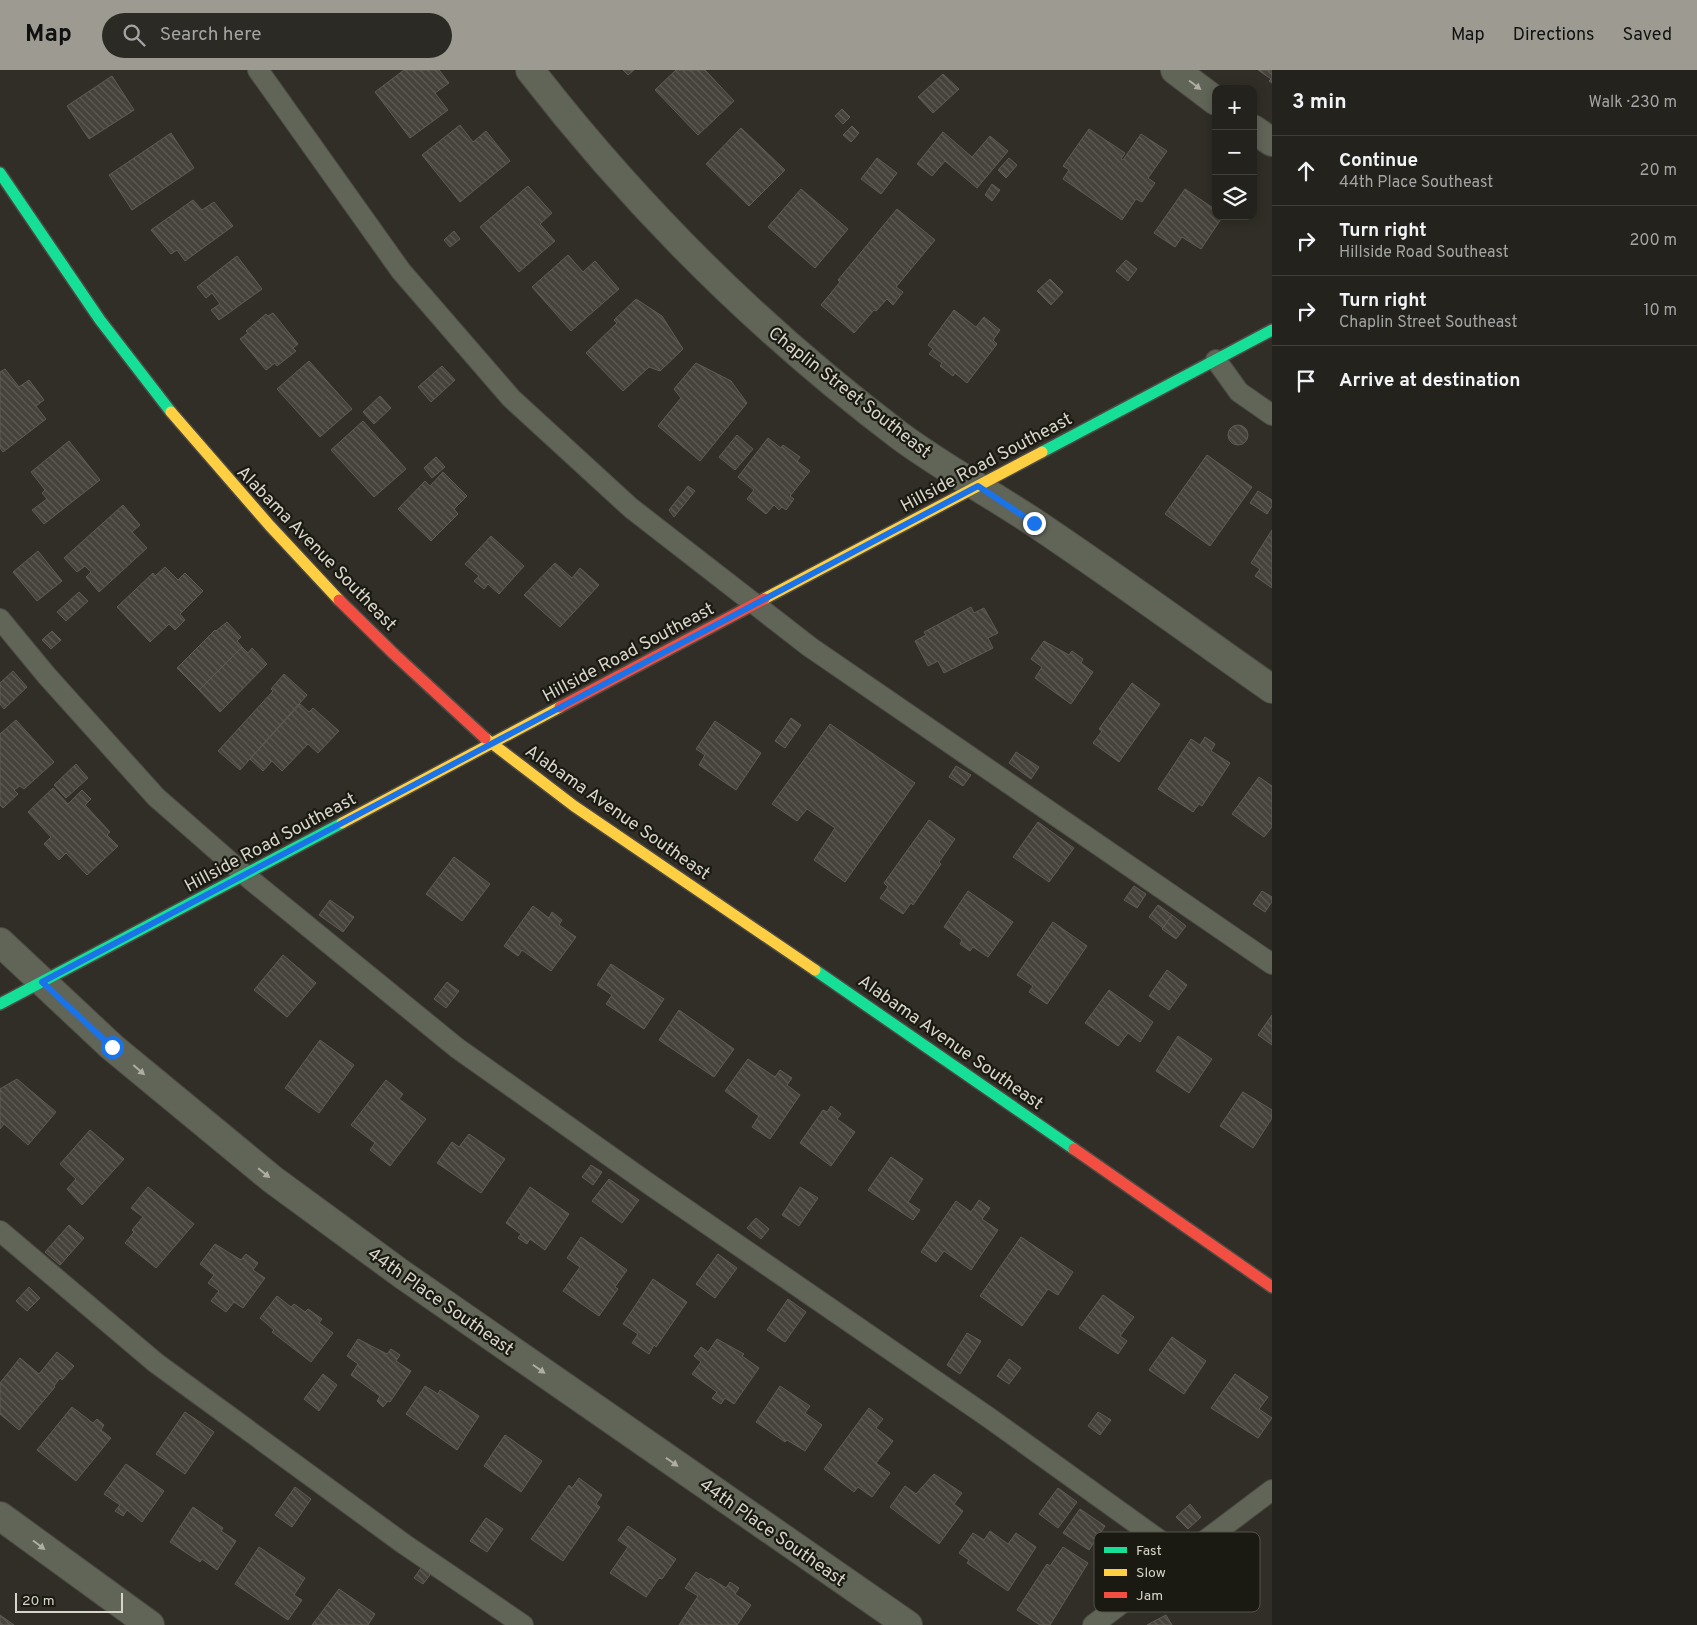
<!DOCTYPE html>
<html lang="en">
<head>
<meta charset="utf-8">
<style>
  body { margin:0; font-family:Overpass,sans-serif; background:#2c2a25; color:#f1f3f6 }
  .controls { position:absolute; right:15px; top:15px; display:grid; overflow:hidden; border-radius:10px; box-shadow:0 2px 12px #0003 }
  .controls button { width:45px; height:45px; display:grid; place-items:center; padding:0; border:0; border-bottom:1px solid #413f3b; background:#24221c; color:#f1f3f6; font:25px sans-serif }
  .scale { position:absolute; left:15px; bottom:12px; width:108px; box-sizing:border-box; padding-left:5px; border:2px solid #d7d5ca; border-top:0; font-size:14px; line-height:18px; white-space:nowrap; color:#d7d5ca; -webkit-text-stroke:4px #1b1a12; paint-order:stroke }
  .stop { position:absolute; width:15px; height:15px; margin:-11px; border:4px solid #1a73e8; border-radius:50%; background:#fff }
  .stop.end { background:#1a73e8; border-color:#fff; box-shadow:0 1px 5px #0008 }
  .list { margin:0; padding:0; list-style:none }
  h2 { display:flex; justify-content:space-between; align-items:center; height:65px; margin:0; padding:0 20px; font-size:21px }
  h2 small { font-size:16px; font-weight:400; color:#a3a4a3 }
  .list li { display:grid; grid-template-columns:32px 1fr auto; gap:15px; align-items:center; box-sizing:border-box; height:70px; padding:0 20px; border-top:1px solid #413f3b }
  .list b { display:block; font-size:19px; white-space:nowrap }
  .list p { margin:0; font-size:16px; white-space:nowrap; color:#a3a4a3 }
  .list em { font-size:16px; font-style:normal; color:#a3a4a3 }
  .icon { flex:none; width:28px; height:28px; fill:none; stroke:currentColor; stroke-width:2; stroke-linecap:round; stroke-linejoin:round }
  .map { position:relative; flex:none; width:1272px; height:1555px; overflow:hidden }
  header { display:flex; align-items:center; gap:30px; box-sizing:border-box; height:70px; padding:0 25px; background:#9d9b91; color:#111 }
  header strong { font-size:24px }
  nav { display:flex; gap:28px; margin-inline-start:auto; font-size:18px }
  .search { width:350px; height:45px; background:#2c2a25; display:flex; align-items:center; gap:12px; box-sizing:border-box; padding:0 18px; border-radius:28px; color:#a3a4a3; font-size:19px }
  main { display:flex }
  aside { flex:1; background:#24221c }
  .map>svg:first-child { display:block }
</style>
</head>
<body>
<header>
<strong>Map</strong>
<div class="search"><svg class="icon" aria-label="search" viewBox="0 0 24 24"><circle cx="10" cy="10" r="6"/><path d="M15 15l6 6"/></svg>Search here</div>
<nav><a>Map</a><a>Directions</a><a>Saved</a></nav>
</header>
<main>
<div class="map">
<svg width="1272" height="1555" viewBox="0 0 1272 1555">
  <defs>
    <pattern id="building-back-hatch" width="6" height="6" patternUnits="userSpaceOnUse" patternTransform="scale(1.25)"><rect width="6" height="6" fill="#45423b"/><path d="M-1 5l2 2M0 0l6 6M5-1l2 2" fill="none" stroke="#5f5c56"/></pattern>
  </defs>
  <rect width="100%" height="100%" fill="#302e26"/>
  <g fill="url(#building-back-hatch)" stroke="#605c55">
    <path d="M404,0H439L449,13L435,23L448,40L410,68L375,22Z"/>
    <path d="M623,0H634L628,5Z"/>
    <path d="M676,0H705L734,31L698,65L655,20Z"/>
    <path d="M1258,0H1272V13L1269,11L1271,9Z"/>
    <path d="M943,4L959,19L933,43L918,27Z"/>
    <path d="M112,6L134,40L89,69L67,36Z"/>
    <path d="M842,39L850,47L843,54L835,46Z"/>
    <path d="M460,55L473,72L486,61L510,91L460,132L422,85Z"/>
    <path d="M852,56L859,63L851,72L843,65Z"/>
    <path d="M741,58L785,100L749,136L706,94Z"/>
    <path d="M1089,59L1125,83L1121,89L1123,90L1141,64L1167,81L1148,108L1155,113L1142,132L1136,129L1122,150L1063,109L1069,100L1063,96Z"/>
    <path d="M943,62L972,87L990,66L1008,81L977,118L945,91L932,106L917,94Z"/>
    <path d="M171,63L194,98L132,140L109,105Z"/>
    <path d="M877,88L897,103L881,124L861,109Z"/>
    <path d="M1009,88L1017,95L1006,108L998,100Z"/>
    <path d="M992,114L1000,120L992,131L985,125Z"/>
    <path d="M528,116L552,143L540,154L555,171L519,202L480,157Z"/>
    <path d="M801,119L848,159L815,198L768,157Z"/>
    <path d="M1185,119L1216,140V146H1223L1201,179L1182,167L1175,177L1154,163Z"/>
    <path d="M193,130L202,140L214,132L233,156L185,191L177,180L171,184L151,160Z"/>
    <path d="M897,139L935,170L896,217L903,222L893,235L887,229L876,241L874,240L854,263L821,235L840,212L838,210Z"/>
    <path d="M454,161L460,169L450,177L444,170Z"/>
    <path d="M568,185L583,202L595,191L619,219L571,261L532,217Z"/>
    <path d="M237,186L262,219L219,250L211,240L220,234L212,223L206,228L197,217Z"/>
    <path d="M1126,190L1137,199L1128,211L1116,201Z"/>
    <path d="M1050,209L1063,222L1051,235L1037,221Z"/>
    <path d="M636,229L662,246L683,279L660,301L649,297L623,321L586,283L617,253L614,250Z"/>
    <path d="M954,240L976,257L984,247L1000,260L993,270L997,274L967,313L955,303L953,306L940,296L942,293L929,284L933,279L928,275Z"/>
    <path d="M273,243L298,274L293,278L296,281L277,296L275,293L266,300L240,269L248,263L246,261L266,244L268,246Z"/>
    <path d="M309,291L352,339L320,367L277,319Z"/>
    <path d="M696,293L731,311L747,333L700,391L658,356L681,328L674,319Z"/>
    <path d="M442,296L455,310L431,332L418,317Z"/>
    <path d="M5,299L19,317L29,310L44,330L36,336L46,349L3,382L0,378V302Z"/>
    <path d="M380,326L391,338L374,354L363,342Z"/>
    <path d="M363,351L406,399L374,427L331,380Z"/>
    <circle cx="1238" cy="365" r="10"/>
    <path d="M737,365L753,379L735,400L719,387Z"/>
    <path d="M768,368L781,378L783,375L800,387L797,391L810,401L790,426L794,429L786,440L782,437L779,440L774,435L766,444L747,429L754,420L738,407Z"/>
    <path d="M69,371L100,410L44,454L32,440L47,429L42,423L45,420L31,402Z"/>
    <path d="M1207,385L1252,417L1210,476L1165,444Z"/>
    <path d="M436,387L445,397L432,408L424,398Z"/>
    <path d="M443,402L467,426L454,439L458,444L431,471L398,439L425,411L430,416Z"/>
    <path d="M688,416L695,421L674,447L669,440Z"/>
    <path d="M1258,421L1272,430V436L1267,444L1250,433Z"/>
    <path d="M123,435L140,455L132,462L147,478L99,522L86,507L91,502L85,496L77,502L64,488Z"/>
    <path d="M1272,460V518L1255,506L1260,499L1251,493Z"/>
    <path d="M491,466L524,496L499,524L488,514L484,519L474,511L479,506L465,494Z"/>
    <path d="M38,481L62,511L37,531L13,502Z"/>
    <path d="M555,493L572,508L580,498L599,515L560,557L524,525Z"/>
    <path d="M165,497L178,510L185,503L203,521L180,544L185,550L175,560L169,554L150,572L117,537L153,503L155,506Z"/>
    <path d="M79,522L88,531L66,551L57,542Z"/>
    <path d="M971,537L974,543L984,538L998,563L988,568L993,578L944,603L938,591L928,596L915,571L926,565L924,562Z"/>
    <path d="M227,552L241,567L237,571L242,577L199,620L177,598L215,560L216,561Z"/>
    <path d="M52,561L61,570L51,579L42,570Z"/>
    <path d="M1044,571L1069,585L1072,581L1083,589L1081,593L1093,602L1071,634L1035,608L1042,597L1031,589Z"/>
    <path d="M242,577L248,583L252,578L267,594L220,642L199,620Z"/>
    <path d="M13,601L27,617L4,639L0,634V613Z"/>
    <path d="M284,604L307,625L240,700L218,681L273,621L271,619Z"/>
    <path d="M1132,613L1160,634L1119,692L1093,673L1102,661L1099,659Z"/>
    <path d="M300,634L309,642L313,638L339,661L318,683L308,674L282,701L272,691L263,701L250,689Z"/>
    <path d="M791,648L801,655L785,678L775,671Z"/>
    <path d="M16,650L54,692L24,719L20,716L14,720L18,724L3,738L0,735V664Z"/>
    <path d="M715,651L761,683L736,720L699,695L705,685L696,679Z"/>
    <path d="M830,654L915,713L845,812L814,790L835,758L807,739L797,751L772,734Z"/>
    <path d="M1205,667L1215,674L1211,681L1230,693L1202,736L1199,734L1193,742L1158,719L1191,669L1200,675Z"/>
    <path d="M1016,682L1039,697L1031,709L1009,693Z"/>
    <path d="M76,694L88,708L66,728L54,715Z"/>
    <path d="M956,696L971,705L963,716L949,707Z"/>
    <path d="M1259,707L1272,716V757L1264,767L1232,744Z"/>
    <path d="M53,718L68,734L82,720L91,729L85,735L110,762L107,765L118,776L87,805L66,783L59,790L44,774L51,767L28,742Z"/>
    <path d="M929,750L955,769L939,792L941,794L913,835L911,833L903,844L880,828L888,817L884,813Z"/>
    <path d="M1038,752L1074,778L1049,812L1013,787Z"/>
    <path d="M454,787L490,814L462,851L426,824Z"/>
    <path d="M1134,816L1146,824L1137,838L1124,830Z"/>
    <path d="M968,821L1013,852L988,887L973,877L970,881L960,874L962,870L944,857Z"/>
    <path d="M1262,821L1272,827V832L1265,842L1253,834Z"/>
    <path d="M330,830L354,847L343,862L319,845Z"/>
    <path d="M1158,835L1172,845L1163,858L1149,847Z"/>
    <path d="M533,836L549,848L552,842L562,850L559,855L576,867L551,901L522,880L518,886L504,876Z"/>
    <path d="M1172,845L1186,856L1176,869L1162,859Z"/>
    <path d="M1053,852L1087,876L1047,934L1029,922L1033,916L1017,905Z"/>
    <path d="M283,885L316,913L287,947L254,920Z"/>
    <path d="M611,894L664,929L644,959L606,934L612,925L597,915Z"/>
    <path d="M1167,900L1187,915L1169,940L1149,926Z"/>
    <path d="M447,912L459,921L446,938L434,929Z"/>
    <path d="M1109,920L1153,952L1140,972L1128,963L1118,976L1085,953Z"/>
    <path d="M679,940L734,979L714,1007L659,970Z"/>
    <path d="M1272,945V975L1258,965Z"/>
    <path d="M1178,966L1212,989L1189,1023L1156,1001Z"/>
    <path d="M320,970L354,995L319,1043L285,1018Z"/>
    <path d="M748,989L775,1007L780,1000L792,1008L787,1015L800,1025L770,1069L752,1057L759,1046L725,1021Z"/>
    <path d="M17,1009L56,1042L28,1075L4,1054L0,1059V1019Z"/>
    <path d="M386,1010L403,1024L399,1029L426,1049L390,1096L370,1080L375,1073L351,1055Z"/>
    <path d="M1243,1022L1272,1040V1048L1253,1078L1220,1056Z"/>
    <path d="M831,1036L841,1044L837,1049L855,1062L831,1096L800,1073L823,1040L827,1042Z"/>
    <path d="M90,1060L124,1089L82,1135L67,1119L76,1109L60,1094Z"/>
    <path d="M469,1064L505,1089L481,1123L437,1093L452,1072L459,1077Z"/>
    <path d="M891,1087L923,1109L908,1132L920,1140L913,1150L868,1120Z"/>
    <path d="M591,1095L602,1102L593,1115L582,1107Z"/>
    <path d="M609,1109L639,1130L622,1153L592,1131Z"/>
    <path d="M148,1117L194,1154L156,1198L125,1173L134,1162L132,1160L143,1147L131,1138Z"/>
    <path d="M530,1117L569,1144L545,1180L530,1169L527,1174L518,1168L521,1164L506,1153Z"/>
    <path d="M800,1117L818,1128L799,1156L782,1145Z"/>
    <path d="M979,1130L990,1138L982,1149L998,1160L971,1200L944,1181L936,1192L921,1182L956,1131L971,1142Z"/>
    <path d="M756,1148L769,1159L761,1169L747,1158Z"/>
    <path d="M69,1155L84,1168L60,1195L45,1182Z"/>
    <path d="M581,1167L627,1200L615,1217L618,1219L599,1246L563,1221L580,1197L567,1188Z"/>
    <path d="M1021,1167L1073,1202L1058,1225L1048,1219L1022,1256L980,1226Z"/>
    <path d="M215,1174L241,1190L246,1184L258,1193L253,1200L265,1208L243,1238L234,1232L226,1242L211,1231L219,1221L208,1213L214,1205L200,1194Z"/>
    <path d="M718,1184L737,1198L715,1228L696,1214Z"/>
    <path d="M653,1209L687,1232L656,1277L654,1275L649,1284L632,1273L638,1264L623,1254Z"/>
    <path d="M29,1217L40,1228L27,1241L16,1231Z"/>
    <path d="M1103,1225L1134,1247L1120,1266L1127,1271L1118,1284L1079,1258Z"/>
    <path d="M277,1226L291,1237L294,1234L305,1242L308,1239L322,1249L319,1253L333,1263L311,1292L272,1262L274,1260L260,1248Z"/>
    <path d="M788,1229L806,1242L785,1272L767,1260Z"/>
    <path d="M967,1263L981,1271L960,1304L947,1295Z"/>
    <path d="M1172,1267L1206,1291L1184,1324L1149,1300Z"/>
    <path d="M358,1269L387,1284L391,1279L400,1285L396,1291L411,1301L390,1332L388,1331L383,1337L377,1331L380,1326L351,1305L358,1294L347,1286Z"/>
    <path d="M717,1269L744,1284L742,1286L759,1298L734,1334L725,1328L721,1334L712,1328L717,1322L692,1304L701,1292L694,1286L701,1277L708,1282Z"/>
    <path d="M57,1282L74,1296L62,1310L60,1308L54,1316L55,1317L19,1360L0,1344V1313L20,1288L39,1304Z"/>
    <path d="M1009,1289L1021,1298L1009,1314L997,1306Z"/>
    <path d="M323,1304L337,1315L319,1341L304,1329Z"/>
    <path d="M1235,1304L1268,1327L1259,1339L1272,1348L1258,1368L1211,1338Z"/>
    <path d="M425,1316L438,1324L440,1320L479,1346L457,1380L406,1344Z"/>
    <path d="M780,1316L810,1336L805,1343L822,1355L805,1381L787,1370L785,1372L756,1352Z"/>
    <path d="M72,1337L93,1353L97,1349L104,1355L101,1360L111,1368L76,1411L37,1380Z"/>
    <path d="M869,1338L883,1349L876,1358L893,1371L876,1393L890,1403L872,1427L858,1417L854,1422L824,1399Z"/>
    <path d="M185,1342L214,1362L185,1404L156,1384Z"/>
    <path d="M1098,1342L1111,1350L1100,1365L1088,1356Z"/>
    <path d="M505,1365L542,1391L521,1422L484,1396Z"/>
    <path d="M126,1394L164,1421L142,1452L127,1440L123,1446L115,1441L120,1435L104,1424Z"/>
    <path d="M934,1404L962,1423L954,1434L963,1441L939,1474L890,1437L905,1416L916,1424Z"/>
    <path d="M579,1408L602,1425L596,1434L600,1437L563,1491L531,1469L569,1415L572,1418Z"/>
    <path d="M295,1417L311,1429L292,1457L275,1445Z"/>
    <path d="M1058,1418L1077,1432L1058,1458L1039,1444Z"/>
    <path d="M1190,1434L1201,1447L1188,1459L1176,1447Z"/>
    <path d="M193,1437L223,1458L221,1461L236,1471L217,1500L202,1489L200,1492L170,1472Z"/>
    <path d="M1080,1439L1105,1456L1089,1480L1063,1463Z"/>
    <path d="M486,1448L503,1459L487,1482L470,1471Z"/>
    <path d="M628,1456L676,1489L662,1509L659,1508L646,1527L610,1503L628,1477L618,1470Z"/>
    <path d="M990,1461L1008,1474L1016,1463L1036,1477L1008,1521L967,1493L969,1490L959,1483L973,1463L984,1470Z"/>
    <path d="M259,1477L305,1508L294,1525L302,1530L288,1550L235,1514Z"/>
    <path d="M1063,1477L1088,1493L1050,1555H1040L1017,1540L1047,1494L1050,1496Z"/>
    <path d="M421,1498L430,1505L423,1514L414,1508Z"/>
    <path d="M696,1502L709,1510L710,1508L726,1518L730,1512L739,1518L735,1524L751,1535L737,1555H679L698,1526L685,1518Z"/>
    <path d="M339,1519L375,1544L368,1555H312Z"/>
    <path d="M0,1545L14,1555H0Z"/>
    <path d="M1166,1545L1172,1555H1147Z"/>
  </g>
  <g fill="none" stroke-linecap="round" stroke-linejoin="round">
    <g stroke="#4d4b44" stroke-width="22">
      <g id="lane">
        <path d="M258,0L401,201L511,328L631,438L810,577L1272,894"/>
        <path d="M1216,290L1239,322L1272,345"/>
        <path d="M0,549L47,606L156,727L245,805L457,978L652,1116L988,1347L1183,1487"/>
        <path d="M0,1161L156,1293L404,1474L523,1555"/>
        <path d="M1093,1555L1272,1420"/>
      </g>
    </g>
    <g stroke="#4d4b44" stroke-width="30">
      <g id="street">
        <path d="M530,0C637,138 761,261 900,366C942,397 988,422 1032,451C1113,505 1192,563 1272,619"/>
        <path d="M1175,0L1216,31"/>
        <path d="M1253,59L1272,72"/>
        <path d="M0,872L112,977L272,1109L403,1205L908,1555"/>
        <path d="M0,1446L150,1555"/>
      </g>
    </g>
    <g stroke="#4d4b44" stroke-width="14">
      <g id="fast">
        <path d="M0,103L100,250L171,342"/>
        <path d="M1042,382L1272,260"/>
        <path d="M815,900L1074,1079"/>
        <path d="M0,934L342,753"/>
      </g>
    </g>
    <g stroke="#4d4b44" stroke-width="14">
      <g id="slow">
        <path d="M171,342L270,456L339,530"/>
        <path d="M764,529L1042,382"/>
        <path d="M485,668L574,736L815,900"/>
        <path d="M342,753L560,637"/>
      </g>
    </g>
    <g stroke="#4d4b44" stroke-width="14">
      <g id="jam">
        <path d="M339,530L394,584L485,668"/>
        <path d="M560,637L764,529"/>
        <path d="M1074,1079L1272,1217"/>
      </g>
    </g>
    <use href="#lane" stroke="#616558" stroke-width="20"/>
    <use href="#street" stroke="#616558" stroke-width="28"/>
    <use href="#fast" stroke="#16e098" stroke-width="11"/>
    <use href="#slow" stroke="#ffcf43" stroke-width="11"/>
    <use href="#jam" stroke="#f24e42" stroke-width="11"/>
  </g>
  <defs><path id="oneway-solid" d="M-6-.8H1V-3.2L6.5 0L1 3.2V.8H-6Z" transform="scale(1.25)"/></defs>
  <g fill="#aeaea2">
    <use href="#oneway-solid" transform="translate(1195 15) rotate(37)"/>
    <use href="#oneway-solid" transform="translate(139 1000) rotate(41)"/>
    <use href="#oneway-solid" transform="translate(264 1103) rotate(39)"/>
    <use href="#oneway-solid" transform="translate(539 1299) rotate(35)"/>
    <use href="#oneway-solid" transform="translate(672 1392) rotate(35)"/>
    <use href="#oneway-solid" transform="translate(39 1475) rotate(37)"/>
  </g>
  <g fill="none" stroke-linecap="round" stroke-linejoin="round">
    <path stroke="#1a73e8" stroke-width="6" d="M112,977L42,912L978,416L1034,453"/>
  </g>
  <g text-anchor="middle" stroke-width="4.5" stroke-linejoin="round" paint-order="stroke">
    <g font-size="18" fill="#d7d5ca" stroke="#1b1a12">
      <text transform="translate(850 322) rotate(38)" y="6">Chaplin Street Southeast</text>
      <text transform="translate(986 392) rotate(-28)" y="6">Hillside Road Southeast</text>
      <text transform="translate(317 478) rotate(46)" y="6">Alabama Avenue Southeast</text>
      <text transform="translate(628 582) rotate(-28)" y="6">Hillside Road Southeast</text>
      <text transform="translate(618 742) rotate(35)" y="6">Alabama Avenue Southeast</text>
      <text transform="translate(270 772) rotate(-28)" y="6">Hillside Road Southeast</text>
      <text transform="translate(951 972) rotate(35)" y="6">Alabama Avenue Southeast</text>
      <text transform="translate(441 1231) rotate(35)" y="6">44th Place Southeast</text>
      <text transform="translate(773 1462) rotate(35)" y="6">44th Place Southeast</text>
    </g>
  </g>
  <rect x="1094" y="1462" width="166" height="80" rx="8" fill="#1b1a12" stroke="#535249" stroke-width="1"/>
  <rect x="1104" y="1477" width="23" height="6" fill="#16e098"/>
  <rect x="1104" y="1499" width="23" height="7" fill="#ffcf43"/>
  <rect x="1104" y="1522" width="23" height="6" fill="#f24e42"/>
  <g font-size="14" fill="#d7d5ca">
    <text x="1136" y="1485">Fast</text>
    <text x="1136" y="1507">Slow</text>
    <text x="1136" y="1530">Jam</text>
  </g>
</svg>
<div class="controls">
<button>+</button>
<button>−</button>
<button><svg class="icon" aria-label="layers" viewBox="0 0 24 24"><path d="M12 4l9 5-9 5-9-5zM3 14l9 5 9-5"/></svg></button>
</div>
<div class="scale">20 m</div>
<div class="stop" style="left:112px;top:977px"></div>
<div class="stop end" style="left:1034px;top:453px"></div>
</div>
<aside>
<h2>3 min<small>Walk · 230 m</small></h2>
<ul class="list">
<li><svg class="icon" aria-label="ahead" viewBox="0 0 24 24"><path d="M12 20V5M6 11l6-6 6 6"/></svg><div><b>Continue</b><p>44th Place Southeast</p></div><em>20 m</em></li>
<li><svg class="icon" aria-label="right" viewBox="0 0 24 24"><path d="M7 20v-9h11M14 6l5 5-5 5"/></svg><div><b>Turn right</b><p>Hillside Road Southeast</p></div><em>200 m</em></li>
<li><svg class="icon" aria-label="right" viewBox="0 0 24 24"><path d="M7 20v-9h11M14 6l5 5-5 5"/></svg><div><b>Turn right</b><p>Chaplin Street Southeast</p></div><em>10 m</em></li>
<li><svg class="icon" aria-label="arrive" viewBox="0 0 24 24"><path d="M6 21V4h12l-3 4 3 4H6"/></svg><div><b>Arrive at destination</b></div></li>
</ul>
</aside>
</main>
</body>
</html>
